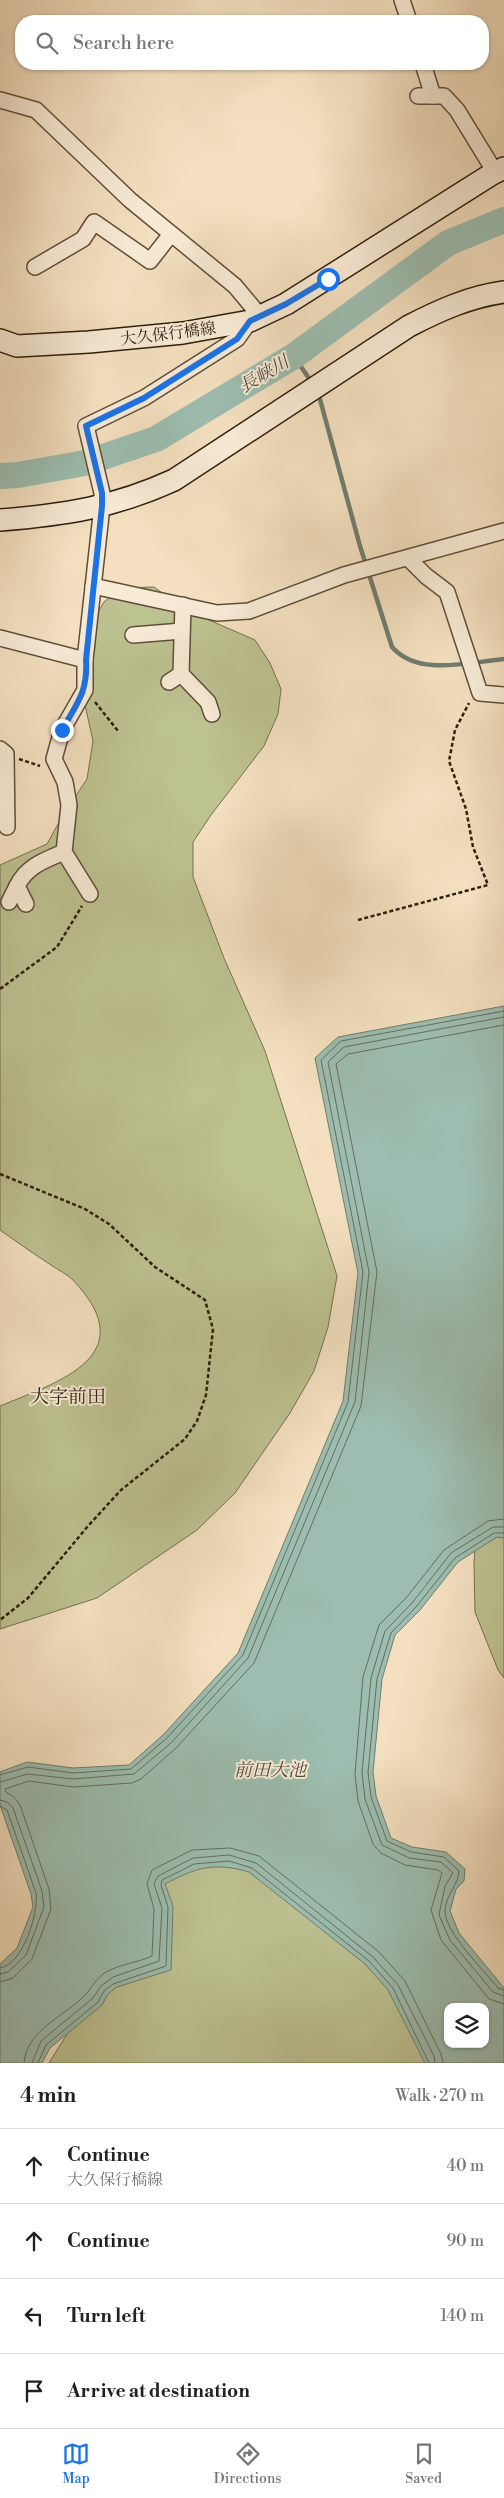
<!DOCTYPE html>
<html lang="en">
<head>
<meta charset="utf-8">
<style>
  body { margin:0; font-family:"Libre Bodoni","Noto Serif JP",serif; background:#f6f6f6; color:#202124 }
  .controls { position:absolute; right:15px; bottom:15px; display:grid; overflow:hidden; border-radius:10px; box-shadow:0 1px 4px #0004 }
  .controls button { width:45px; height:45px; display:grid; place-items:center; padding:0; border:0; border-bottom:1px solid #e0e0e0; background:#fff; color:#202124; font:25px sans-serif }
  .stop { position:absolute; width:15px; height:15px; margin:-11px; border:4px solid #1a73e8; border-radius:50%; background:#fff }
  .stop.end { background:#1a73e8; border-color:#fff; box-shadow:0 1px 5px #0008 }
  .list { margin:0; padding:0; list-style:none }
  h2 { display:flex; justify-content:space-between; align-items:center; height:65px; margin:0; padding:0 20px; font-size:21px }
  h2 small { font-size:16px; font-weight:400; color:#757577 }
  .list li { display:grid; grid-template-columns:32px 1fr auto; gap:15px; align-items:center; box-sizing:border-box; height:75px; padding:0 20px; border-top:1px solid #e0e0e0 }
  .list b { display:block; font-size:19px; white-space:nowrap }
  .list p { margin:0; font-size:16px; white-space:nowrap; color:#757577 }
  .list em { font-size:16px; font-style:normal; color:#757577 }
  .icon { flex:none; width:28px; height:28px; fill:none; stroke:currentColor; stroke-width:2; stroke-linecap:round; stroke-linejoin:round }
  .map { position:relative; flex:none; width:504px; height:2063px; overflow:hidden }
  .search { position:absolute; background:#fff; box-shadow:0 1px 4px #0004; left:15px; right:15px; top:15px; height:55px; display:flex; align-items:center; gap:12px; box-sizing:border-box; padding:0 18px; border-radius:20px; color:#757577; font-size:19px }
  .sheet { height:365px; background:#fff }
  nav { display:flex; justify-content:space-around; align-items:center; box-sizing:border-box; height:70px; border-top:1px solid #e0e0e0; background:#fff; font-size:14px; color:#757577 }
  nav a { display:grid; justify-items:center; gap:2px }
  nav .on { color:#1a73e8 }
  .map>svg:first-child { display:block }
</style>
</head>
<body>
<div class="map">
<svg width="504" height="2063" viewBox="0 0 504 2063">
  <rect width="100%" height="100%" fill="#f4e0c0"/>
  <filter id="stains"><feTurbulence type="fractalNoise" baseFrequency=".004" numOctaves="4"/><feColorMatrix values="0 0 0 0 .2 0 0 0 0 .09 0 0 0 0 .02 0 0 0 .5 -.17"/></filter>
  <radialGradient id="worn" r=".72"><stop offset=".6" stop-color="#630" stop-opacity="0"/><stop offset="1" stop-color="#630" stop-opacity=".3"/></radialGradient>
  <g fill="#bdc291" stroke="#76704f">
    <path d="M154,587L186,610L255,640L270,663L281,689L278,714L264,746L211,815L193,842V877L224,958L265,1051L337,1276L328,1327L314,1371L290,1413L235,1493L197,1530L97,1598L0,1629V1406C58,1382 145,1356 73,1280C67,1274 58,1270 51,1265C34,1254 17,1242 0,1230V865L47,844L63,815L87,779L93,741L83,696L90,626L104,602L121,588Z"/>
    <path d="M504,1479V1678L498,1670L475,1612L474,1564L477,1503Z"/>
    <path d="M211,1844L448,2007V2044H485L504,2063H49L149,1902L177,1870Z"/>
  </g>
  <path fill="#9cbdaf" stroke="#707d6e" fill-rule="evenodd" d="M504,1006V1538L497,1537L458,1562L420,1610L395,1635L382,1679L373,1772L376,1796L391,1838L412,1847L446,1852L465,1869L464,1881L456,1889L450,1911L459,1933L504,1988V2063H425L388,1990L365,1964L249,1872C214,1862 197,1867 165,1884L173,1906L171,1970L117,1987L108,1994L102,2005L50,2048L42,2063H0V1964L17,1948L33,1907L31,1894L0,1805V1772L27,1762L73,1768L129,1765L163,1735L238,1653L343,1401L358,1273L315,1058L338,1037ZM448,2007H485V2044H448Z"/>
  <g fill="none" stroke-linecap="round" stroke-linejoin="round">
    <g stroke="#656e5e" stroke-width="1">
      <path d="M504,1519L488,1521L444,1550L406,1598L379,1625L363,1677L355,1774L358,1801L373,1844L381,1853L405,1865L438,1870L442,1873L431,1910L441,1940L489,1999L504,2004"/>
      <path d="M504,1527H493L451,1553L412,1603L385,1631L371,1678L362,1772L365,1799L382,1845L409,1858L441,1862L453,1873L445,1886L439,1915L450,1940L493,1992L504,1996"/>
      <path d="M504,1533H494L455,1558L416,1607L391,1633L377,1679L368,1772L371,1797L387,1841L411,1852L444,1857L459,1871C459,1884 445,1896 445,1911C445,1933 484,1970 498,1988L504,1990"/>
      <path d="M0,1775L28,1767L73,1773L131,1769L167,1738L243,1655L348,1402L363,1272L321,1060L341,1041L504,1011"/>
      <path d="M0,1782L28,1774L73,1779L134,1774L171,1743L248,1658L355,1402L369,1272L328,1062L344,1047L504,1017"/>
      <path d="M0,1800L7,1802L13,1808L42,1891L44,1907L26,1955L8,1972L0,1974"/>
      <path d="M0,1806L7,1810L36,1893C39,1912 23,1965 0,1968"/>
      <path d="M0,1982L13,1978L32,1959L51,1909L49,1889L20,1805L14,1797L6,1792L5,1789L29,1781L73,1787L132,1783L141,1779L176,1748L254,1663L361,1406L377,1272L336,1064L348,1054L504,1025"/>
      <path d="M24,2063C26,2029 68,2015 87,1993C94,1984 98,1976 108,1971C122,1964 139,1962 152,1956L154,1909L147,1884L152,1870L192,1850L230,1848L259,1856L379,1952L405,1981L441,2054L443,2063"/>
      <path d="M32,2063L41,2041L93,1998L101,1986L113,1977L159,1961L162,1908L154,1884L158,1876L193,1858L229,1855L256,1863L373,1957L398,1985L434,2056L435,2063"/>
      <path d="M38,2063L46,2045L98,2002L104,1991L113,1984L166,1966L168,1907L161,1885L162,1880L194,1864L229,1861L252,1868L369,1961L393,1988L429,2063"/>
    </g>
    <g stroke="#707d6e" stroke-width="4.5">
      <path d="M294,356L312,383"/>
      <path d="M318,392L360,546L392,647C418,677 469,662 504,659"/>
    </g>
    <path stroke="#9cbdaf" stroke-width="26" d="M0,476L18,475L85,463L156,439L294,356L448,243L504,220"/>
    <g stroke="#604e3a" stroke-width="18">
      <g id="street">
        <path d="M402,0L409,21"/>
        <path d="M423,64L433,96"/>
        <path d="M418,96H444L457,110L495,172"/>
        <path d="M0,100L36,110L130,200L235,286L260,316"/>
        <path d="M35,267L83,239L94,222L150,261L171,234"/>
        <path d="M408,558L426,576L447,592L480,693L504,695"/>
        <path d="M93,586L217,613L249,611L344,575L504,531"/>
        <path d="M133,635L182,631"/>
        <path d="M0,638L85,660"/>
        <path d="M181,674L208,702L212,714"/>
        <path d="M169,682L181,674L183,605"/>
        <path d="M0,749L6,754L7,827"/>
        <path d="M90,894L64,852L69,805L65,782L54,759L62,730L85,690V660L102,506V493L86,426L144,398L237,339L250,321"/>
        <path d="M9,902L17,886"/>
        <path d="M26,904L17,886C27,866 45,860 64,852"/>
      </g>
    </g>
    <g stroke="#2e1e0d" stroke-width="24">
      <g id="secondary">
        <path d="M0,340L17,346L89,342L183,333L250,321L286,304L492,174L504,168"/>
        <path d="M0,520C65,515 115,507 174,480L409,326C440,310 469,297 504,292"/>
      </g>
    </g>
    <g stroke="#2e1e0d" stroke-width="2.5" stroke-dasharray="4 2.5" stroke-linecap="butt">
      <path d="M95,702L118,731"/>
      <path d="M19,759L40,766"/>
      <path d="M358,920L488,885L473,847L466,809L449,761L455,730L469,703"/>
      <path d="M0,989L57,947L82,906"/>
      <path d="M0,1174L85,1209L109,1224L155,1267L205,1300L213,1329L206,1395L197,1421L185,1439L121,1490L88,1526L28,1598L0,1620"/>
    </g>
    <use href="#street" stroke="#f8ebd6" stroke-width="15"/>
    <use href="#secondary" stroke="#f8ebd6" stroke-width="21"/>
  </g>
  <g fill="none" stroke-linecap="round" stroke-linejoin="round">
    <path stroke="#1a73e8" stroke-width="6" d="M62,730C77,703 88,692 86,660L102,506V493L86,426L144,398L237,339L250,321L286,304L328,279"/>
  </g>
  <g text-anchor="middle" stroke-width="4" stroke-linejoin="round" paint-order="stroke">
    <g font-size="16" fill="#2e1e0d" stroke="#f8ebd6">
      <text transform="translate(168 333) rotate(-7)" y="6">大久保行橋線</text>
    </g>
    <g font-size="18" font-style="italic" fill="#4f4e3e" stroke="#f8ebd6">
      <text transform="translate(264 374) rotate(-31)" y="6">長峡川</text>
      <text x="270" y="1776">前田大池</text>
    </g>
    <g font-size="19" fill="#2e1e0d" stroke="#f8ebd6">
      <text x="68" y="1403">大字前田</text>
    </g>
  </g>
  <rect width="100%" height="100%" filter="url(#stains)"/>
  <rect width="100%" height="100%" fill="url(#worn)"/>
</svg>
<div class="controls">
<button><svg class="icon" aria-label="layers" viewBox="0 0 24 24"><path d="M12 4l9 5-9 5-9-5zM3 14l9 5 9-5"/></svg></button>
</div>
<div class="stop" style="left:328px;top:279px"></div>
<div class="stop end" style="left:62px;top:730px"></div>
<div class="search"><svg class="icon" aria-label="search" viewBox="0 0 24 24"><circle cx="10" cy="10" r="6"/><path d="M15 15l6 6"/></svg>Search here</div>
</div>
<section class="sheet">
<h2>4 min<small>Walk · 270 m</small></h2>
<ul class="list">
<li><svg class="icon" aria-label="ahead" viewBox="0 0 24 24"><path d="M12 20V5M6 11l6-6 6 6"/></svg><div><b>Continue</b><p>大久保行橋線</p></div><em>40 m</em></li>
<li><svg class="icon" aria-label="ahead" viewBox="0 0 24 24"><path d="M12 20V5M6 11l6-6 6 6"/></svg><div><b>Continue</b></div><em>90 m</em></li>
<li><svg class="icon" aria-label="left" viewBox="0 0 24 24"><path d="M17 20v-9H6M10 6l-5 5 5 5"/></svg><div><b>Turn left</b></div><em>140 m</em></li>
<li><svg class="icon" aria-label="arrive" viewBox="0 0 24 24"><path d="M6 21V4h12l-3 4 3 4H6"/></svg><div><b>Arrive at destination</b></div></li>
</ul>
</section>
<nav>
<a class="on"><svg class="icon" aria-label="map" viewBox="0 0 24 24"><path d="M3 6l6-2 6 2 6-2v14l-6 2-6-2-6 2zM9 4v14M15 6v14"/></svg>Map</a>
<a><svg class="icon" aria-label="directions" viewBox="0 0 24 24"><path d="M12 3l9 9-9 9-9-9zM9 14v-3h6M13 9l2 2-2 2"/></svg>Directions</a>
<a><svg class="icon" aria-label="saved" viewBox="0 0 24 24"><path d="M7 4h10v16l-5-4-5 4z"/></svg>Saved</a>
</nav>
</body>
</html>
